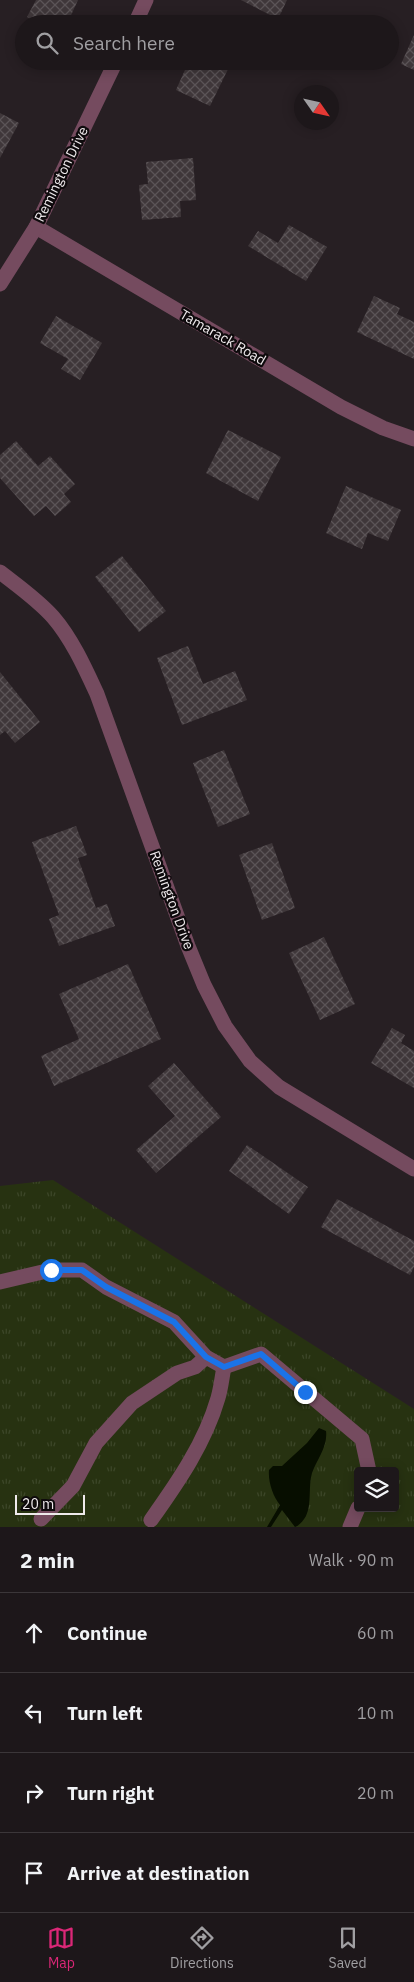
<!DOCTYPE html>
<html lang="en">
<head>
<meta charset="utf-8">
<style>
  body { margin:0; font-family:"IBM Plex Sans",sans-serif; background:#252023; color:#f1f3f6 }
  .controls { position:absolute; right:15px; bottom:15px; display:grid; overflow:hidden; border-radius:5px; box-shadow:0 2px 12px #0003 }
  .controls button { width:45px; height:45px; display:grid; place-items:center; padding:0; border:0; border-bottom:1px solid #3b3639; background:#1d171a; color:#f1f3f6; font:25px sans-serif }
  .compass { position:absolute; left:294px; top:85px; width:45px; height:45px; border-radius:50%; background:#1d171a; box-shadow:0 2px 12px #0003; rotate:124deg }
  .scale { position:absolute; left:15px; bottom:12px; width:70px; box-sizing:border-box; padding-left:5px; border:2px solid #efeaec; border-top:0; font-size:14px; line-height:18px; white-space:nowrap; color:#efeaec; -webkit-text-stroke:4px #0e0a0c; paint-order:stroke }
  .stop { position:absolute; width:15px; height:15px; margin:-11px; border:4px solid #1a73e8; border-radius:50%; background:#fff }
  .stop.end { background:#1a73e8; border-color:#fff; box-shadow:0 1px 5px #0008 }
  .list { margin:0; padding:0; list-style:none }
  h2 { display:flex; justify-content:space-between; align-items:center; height:65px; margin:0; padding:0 20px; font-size:21px }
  h2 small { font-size:16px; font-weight:400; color:#a09fa2 }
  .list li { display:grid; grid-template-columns:32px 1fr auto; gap:15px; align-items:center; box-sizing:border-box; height:80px; padding:0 20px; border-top:1px solid #3b3639 }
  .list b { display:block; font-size:19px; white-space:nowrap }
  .list em { font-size:16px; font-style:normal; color:#a09fa2 }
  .icon { flex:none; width:28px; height:28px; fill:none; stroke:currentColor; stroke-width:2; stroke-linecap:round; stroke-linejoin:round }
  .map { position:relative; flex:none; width:414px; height:1527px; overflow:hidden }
  .search { position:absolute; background:#1d171a; box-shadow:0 2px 12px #0003; left:15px; right:15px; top:15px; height:55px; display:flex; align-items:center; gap:12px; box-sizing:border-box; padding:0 18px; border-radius:28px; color:#a09fa2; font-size:19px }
  .sheet { height:385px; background:#1d171a }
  nav { display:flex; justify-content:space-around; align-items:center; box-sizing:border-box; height:70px; border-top:1px solid #3b3639; background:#1d171a; font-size:14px; color:#a09fa2 }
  nav a { display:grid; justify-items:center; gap:2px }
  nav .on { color:#db2777 }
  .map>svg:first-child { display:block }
</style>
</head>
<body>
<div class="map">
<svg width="414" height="1527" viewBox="0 0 414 1527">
  <defs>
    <pattern id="grass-tufts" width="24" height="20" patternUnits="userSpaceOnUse" patternTransform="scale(1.25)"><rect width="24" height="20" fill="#273211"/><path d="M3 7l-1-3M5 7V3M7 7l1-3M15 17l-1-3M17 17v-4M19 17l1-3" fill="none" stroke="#3c4628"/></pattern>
    <pattern id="building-cross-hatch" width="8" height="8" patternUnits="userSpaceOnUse" patternTransform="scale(1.25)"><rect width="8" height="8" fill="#3f373a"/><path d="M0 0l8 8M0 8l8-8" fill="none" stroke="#5b5457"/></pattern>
  </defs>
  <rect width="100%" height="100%" fill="#271f23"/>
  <path fill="url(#grass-tufts)" fill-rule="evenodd" d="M53,1180L414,1409V1527H0V1186ZM358,1471H395V1508H358Z"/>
  <path fill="#070e00" d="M319,1428L326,1431C328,1446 317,1459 312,1473C308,1486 312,1503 306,1516C303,1521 300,1525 295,1527L282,1510L271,1527H267L280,1505C273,1496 268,1482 269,1470L273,1466H282L307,1443Z"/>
  <g fill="url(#building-cross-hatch)">
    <path d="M36,0H78L67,24H41L27,17Z"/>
    <path d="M241,0H287L278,19Z"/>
    <path d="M414,35V70L401,64Z"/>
    <path d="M189,61H232L210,106L176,90Z"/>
    <path d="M0,113L19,123L0,158Z"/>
    <path d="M193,158L196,200L180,201L181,217L142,220L139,185L148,184L146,162Z"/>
    <path d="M289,225L327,247L306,281L248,246L258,231L278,243Z"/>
    <path d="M374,296L400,308L397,314L414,322V359L357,332Z"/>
    <path d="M56,316L102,343L80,380L61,369L68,359L40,343Z"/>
    <path d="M228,430L281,457L258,501L206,473Z"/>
    <path d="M16,441L38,466L50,456L75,484L64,494L71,502L55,516L46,506L34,516L0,478V455Z"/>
    <path d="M346,486L401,510L388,541L368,533L362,549L326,533Z"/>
    <path d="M122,556L166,611L139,632L95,577Z"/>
    <path d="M188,646L203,684L235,671L247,700L182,725L157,658Z"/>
    <path d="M0,672L40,722L15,743L5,731L0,735Z"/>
    <path d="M224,750L250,814L218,827L193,763Z"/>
    <path d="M76,826L87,855L78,858L96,908L107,904L115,926L59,946L49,919L59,915L32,842Z"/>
    <path d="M272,843L295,908L262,920L239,855Z"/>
    <path d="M324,937L355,1004L320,1020L289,953Z"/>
    <path d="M128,964L161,1039L54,1086L41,1056L79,1039L59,994Z"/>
    <path d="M392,1028L405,1035L401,1043L414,1051V1088L371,1063Z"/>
    <path d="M174,1063L221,1117L156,1173L136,1150L175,1116L148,1086Z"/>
    <path d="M247,1145L308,1187L289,1214L229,1171Z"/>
    <path d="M337,1199L414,1241V1267L410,1275L321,1227Z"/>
  </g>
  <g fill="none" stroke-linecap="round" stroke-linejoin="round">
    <g stroke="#754b5f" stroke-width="15">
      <path d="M135,24L146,0"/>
      <path d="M36,227L341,407L383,428L414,439"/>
      <path d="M0,284L36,227L116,61"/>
      <path d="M0,572C18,586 38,600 53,617C72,639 85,668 97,694L188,946L204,985L225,1026L250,1061L279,1087L414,1169"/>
      <path d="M0,1282L51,1270H82L106,1287L174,1322L206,1357L224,1367L261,1354L362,1439L369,1471"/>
      <path d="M41,1519L73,1486L96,1443L132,1403L177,1373L195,1367L206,1357"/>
      <path d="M151,1520C178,1482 205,1443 218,1398C221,1388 222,1377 224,1367"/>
      <path d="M350,1527L358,1508"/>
    </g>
  </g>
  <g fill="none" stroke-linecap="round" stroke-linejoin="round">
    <path stroke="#1a73e8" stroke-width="6" d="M51,1270H82L106,1287L174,1322L206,1357L224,1367L261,1354L305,1392"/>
  </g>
  <g text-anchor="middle" stroke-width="4.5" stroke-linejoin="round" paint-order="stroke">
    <g font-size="14" fill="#efeaec" stroke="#0e0a0c">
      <text transform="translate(61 174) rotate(-64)" y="5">Remington Drive</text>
      <text transform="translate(223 337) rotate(30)" y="5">Tamarack Road</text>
      <text transform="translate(172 900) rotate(70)" y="5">Remington Drive</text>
    </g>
  </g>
</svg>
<div class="controls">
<button><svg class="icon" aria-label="layers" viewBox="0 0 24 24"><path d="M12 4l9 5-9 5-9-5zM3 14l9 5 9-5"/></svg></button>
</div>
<svg class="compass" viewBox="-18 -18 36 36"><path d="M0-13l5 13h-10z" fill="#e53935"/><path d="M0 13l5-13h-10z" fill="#a09fa2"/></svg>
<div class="scale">20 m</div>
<div class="stop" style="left:51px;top:1270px"></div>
<div class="stop end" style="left:305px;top:1392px"></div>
<div class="search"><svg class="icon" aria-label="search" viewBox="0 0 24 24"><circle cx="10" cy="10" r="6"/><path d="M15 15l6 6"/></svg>Search here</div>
</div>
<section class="sheet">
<h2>2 min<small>Walk · 90 m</small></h2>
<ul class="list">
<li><svg class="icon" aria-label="ahead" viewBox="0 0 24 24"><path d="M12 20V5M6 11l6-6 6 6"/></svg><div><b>Continue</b></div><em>60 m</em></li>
<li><svg class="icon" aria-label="left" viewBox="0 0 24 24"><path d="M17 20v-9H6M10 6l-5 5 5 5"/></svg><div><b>Turn left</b></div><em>10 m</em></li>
<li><svg class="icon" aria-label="right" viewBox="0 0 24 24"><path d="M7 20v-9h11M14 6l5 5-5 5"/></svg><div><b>Turn right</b></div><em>20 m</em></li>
<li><svg class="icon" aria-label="arrive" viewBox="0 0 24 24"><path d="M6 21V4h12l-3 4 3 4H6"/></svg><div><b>Arrive at destination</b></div></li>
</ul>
</section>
<nav>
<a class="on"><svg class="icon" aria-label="map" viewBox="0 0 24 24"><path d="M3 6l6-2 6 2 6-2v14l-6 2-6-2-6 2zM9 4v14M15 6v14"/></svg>Map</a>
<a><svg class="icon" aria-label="directions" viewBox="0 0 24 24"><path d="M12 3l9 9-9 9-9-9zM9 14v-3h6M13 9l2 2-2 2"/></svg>Directions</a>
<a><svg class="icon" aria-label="saved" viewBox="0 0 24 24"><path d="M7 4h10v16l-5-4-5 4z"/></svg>Saved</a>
</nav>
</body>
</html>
